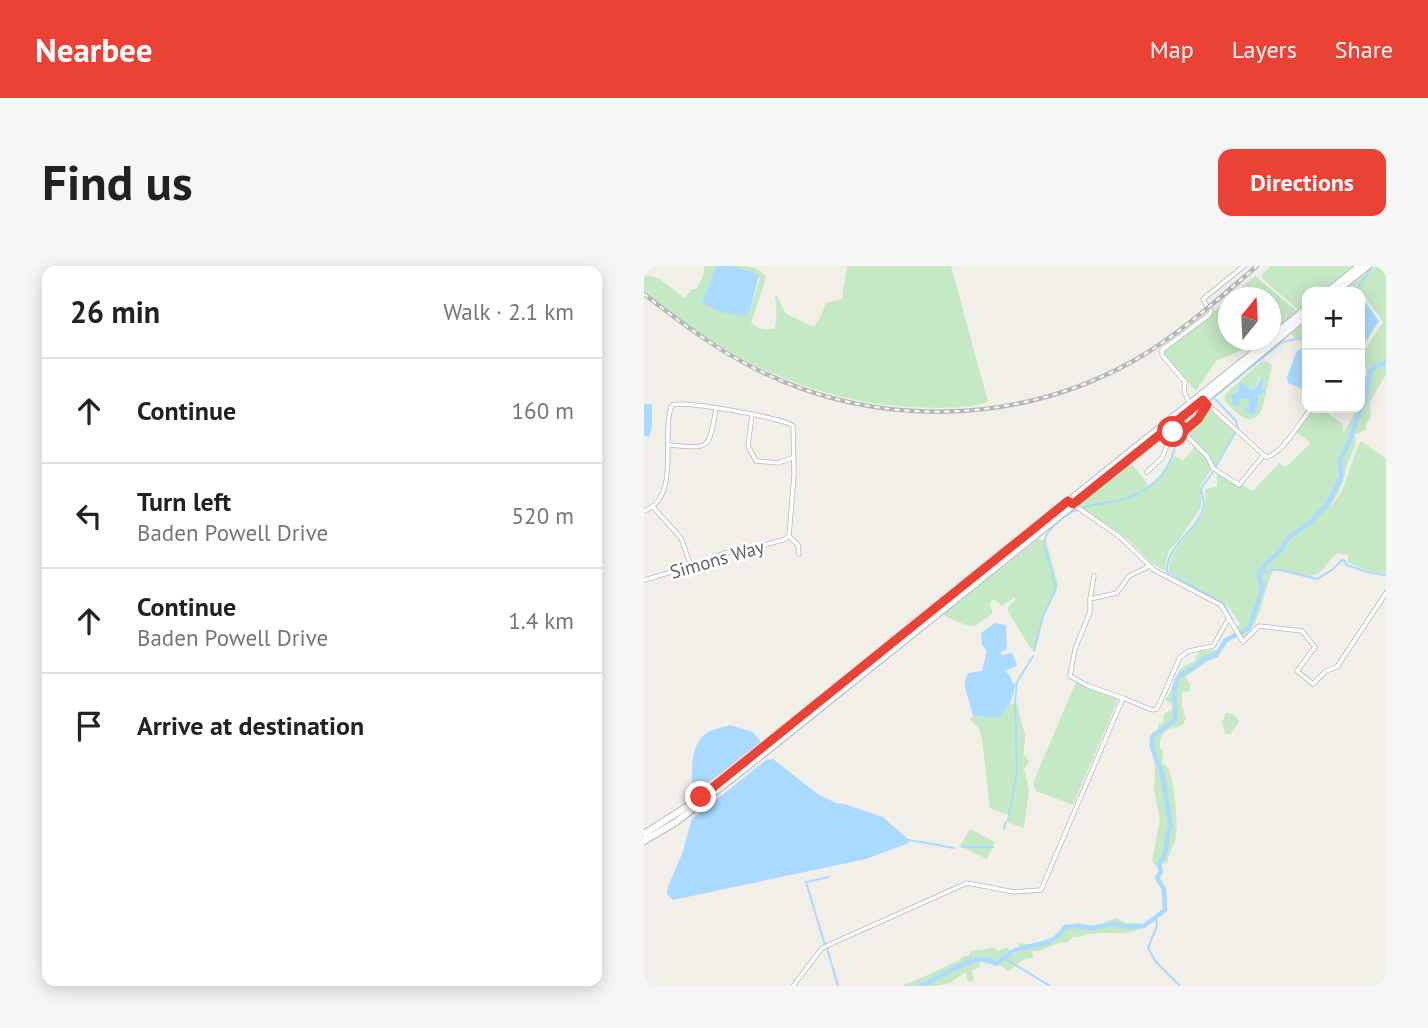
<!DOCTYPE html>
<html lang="en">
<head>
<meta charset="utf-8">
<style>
  body { margin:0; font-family:"PT Sans",sans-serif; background:#f6f6f6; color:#222 }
  .controls { position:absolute; right:21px; top:21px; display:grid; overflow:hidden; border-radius:14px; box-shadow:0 4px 18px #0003 }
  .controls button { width:63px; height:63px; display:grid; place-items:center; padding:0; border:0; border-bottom:2px solid #e0e0e0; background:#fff; color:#222; font:35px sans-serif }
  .compass { position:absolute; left:574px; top:21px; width:63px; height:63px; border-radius:50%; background:#fff; box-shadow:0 4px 18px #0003; rotate:18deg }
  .stop { position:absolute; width:21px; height:21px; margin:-16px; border:5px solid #ea4335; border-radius:50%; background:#fff }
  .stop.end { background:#ea4335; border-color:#fff; box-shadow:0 2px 7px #0008 }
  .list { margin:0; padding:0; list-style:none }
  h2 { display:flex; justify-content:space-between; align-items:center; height:91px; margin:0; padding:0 28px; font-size:30px }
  h2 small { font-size:23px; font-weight:400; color:#767676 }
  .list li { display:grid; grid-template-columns:46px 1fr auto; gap:21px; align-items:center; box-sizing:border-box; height:105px; padding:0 28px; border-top:2px solid #e0e0e0 }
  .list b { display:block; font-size:26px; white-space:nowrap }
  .list p { margin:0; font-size:23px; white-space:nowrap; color:#767676 }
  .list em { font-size:23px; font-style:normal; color:#767676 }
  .icon { flex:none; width:38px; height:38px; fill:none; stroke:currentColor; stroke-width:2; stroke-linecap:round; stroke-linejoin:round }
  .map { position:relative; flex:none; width:742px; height:720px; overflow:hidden; border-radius:14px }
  header { display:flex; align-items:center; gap:42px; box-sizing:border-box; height:98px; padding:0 35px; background:#ea4335; color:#fff }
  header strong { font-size:33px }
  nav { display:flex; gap:38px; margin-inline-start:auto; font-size:24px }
  .intro { display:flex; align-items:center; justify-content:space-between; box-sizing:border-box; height:168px; padding:0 42px }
  h1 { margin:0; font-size:49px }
  .button { padding:18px 32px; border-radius:14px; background:#ea4335; color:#fff; font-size:24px; font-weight:700 }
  main { display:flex; gap:42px; padding:0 42px }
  aside { flex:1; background:#fff; border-radius:14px; box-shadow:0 4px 18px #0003 }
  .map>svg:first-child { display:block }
</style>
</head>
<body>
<header>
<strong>Nearbee</strong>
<nav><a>Map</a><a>Layers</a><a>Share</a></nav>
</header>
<div class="intro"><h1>Find us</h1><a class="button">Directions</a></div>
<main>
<aside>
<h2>26 min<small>Walk · 2.1 km</small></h2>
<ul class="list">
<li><svg class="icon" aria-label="ahead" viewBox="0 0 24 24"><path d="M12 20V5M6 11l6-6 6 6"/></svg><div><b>Continue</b></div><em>160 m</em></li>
<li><svg class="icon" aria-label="left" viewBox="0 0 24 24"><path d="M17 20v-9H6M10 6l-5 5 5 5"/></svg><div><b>Turn left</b><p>Baden Powell Drive</p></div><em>520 m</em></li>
<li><svg class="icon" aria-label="ahead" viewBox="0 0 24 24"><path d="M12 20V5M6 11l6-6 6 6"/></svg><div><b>Continue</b><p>Baden Powell Drive</p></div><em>1.4 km</em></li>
<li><svg class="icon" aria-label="arrive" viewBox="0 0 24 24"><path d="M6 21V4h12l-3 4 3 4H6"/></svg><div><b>Arrive at destination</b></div></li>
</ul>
</aside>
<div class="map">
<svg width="742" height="720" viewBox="0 0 742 720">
  <rect width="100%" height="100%" fill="#f1efe8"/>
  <g fill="#c5e8c5" fill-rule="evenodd">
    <path d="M60,0H72L59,37L76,46L106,45L116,12L89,0C103,0 117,0 122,12L107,57C112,63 124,65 131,62C133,50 133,42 131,30H133L142,48L170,61L176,52L182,37L198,33L203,0H307L344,136C339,137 334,139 329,140C201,152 97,105 0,26V9L14,12L41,32L48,23H53L60,7Z"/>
    <path d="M627,0H709L676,26H663V37L654,44L618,12V8Z"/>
    <path d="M732,0H742V108L726,136L727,151L722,158V164L711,169C714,181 708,185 704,196C698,218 698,223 685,241C703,228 705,196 717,175L742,193V307L728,306L704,297V289L695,287C687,291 685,296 679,303C668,317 645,306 631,302C617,324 620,355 599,372L592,360H595L596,357L583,339L525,306C524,279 554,266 561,241C563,235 561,230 561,224L573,220V207L594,221L597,218L609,225L635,197L642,201L667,177L652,166L670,142H676L699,158V167L709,150L710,142H716C716,136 714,129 716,124C720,108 728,108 716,92L739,56L717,25L698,26Z"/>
    <path d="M611,10L653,45L632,62L627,58L626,32L587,31Z"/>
    <path d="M584,34V74H599L598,84L572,95L552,125L518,86Z"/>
    <path d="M663,55V77L653,74L647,67Z"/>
    <path d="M623,95L628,100L618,144C606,164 592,146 581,135V128L617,96ZM616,111L619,127L614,128V140L601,144L605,138L603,132H596L594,135L589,134L595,123H610Z"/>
    <path d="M563,141L591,167L570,201L565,190L542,169V165L554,154Z"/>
    <path d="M550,181L562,192L567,204L556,221L558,240L534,275L524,286L521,305L507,297L485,274L436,240L437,237L487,197L506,221L518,209L531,190L539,195Z"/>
    <path d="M394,273L402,275L414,319L399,350L390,384L387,383L364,345V341L371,334V331L358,340L350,333L348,334L345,339L349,345L346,350L330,360H324L298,349Z"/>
    <path d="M572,384L575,391L564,395L541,411L547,419L545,425L538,426V441L542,452L539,458C528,466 515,459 516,482L519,484L518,497C523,500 523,499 525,504C530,515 536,566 530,578C527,584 524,590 523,597L511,599L508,595L516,553L510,524L511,499L505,477L508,467L514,463V458L519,457L520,448L528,443L527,437L521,434C533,420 528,401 550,396L555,385Z"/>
    <path d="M432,416L471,430L474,434L429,539L392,525L389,517Z"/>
    <path d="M364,437L374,439C375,450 377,455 380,464C383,472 379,482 380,489L385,495L380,503L385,524L380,562L362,556L364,549L346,542L338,474L335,463L326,453L329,450C347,451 354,451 364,437Z"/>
    <path d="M582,447L590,448L595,456L586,469L581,467L578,456Z"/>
    <path d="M326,563L351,576L343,593L316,580Z"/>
    <path d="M472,652L482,657H496L495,663C481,672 451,662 433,672L430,670L422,677C410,675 400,687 388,685L389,691L377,695L364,706L359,700L340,697L337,694L335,702L328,704L330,713L327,716L323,714L322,706L306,717L292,720H258C269,715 316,696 320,690H325L327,685L349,682L354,685L364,681L367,689L375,686V677C392,680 409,676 418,661L434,657L449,661Z"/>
  </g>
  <g fill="#aadaff">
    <path d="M72,0H89L115,9L106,45L100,50L76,46L58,37Z"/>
    <path d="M719,33L735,55L716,85V34Z"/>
    <path d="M663,79V125L644,117L643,112L652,86Z"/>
    <path d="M619,110V128H614V140L609,149L600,145L605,138L603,132L596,133L595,140L592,141L587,137L589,134L587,129L594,126L596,117H599L606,124L610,123Z"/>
    <path d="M0,138H8V161L5,171L0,170Z"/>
    <path d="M351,357L362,359L363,383L356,387L358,389L368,387L373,398L371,401L361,405L366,410L369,418L372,417L367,435L355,452L329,450L321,421V414L324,407L338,405L343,384L338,379L337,367Z"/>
    <path d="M86,459L109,466L117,476L57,523L52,527L48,526C48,508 45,477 64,466C70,463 79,461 86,459Z"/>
    <path d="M129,493L175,529L192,537L200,538L239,551L265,574V577L222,593L29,634L23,628L24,620L38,588L48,553L122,494Z"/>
  </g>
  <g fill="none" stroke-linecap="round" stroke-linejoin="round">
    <g stroke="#aadaff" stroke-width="2">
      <path d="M711,26L727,2"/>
      <path d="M571,133L592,155L594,163"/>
      <path d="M564,136L638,76L663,71"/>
      <path d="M535,169L537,163"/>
      <path d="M571,202L591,167"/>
      <path d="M569,206L557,223C557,229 561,233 560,239C556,264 522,277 523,306L580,338L590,358"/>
      <path d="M499,225C517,214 528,197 532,177"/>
      <path d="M438,242C457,236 479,236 496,227"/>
      <path d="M408,306C401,282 393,273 414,256C420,251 425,246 433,244"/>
      <path d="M615,308L628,304H636L673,313L688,304L698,294L701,295L702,299L727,307L742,309"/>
      <path d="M390,385L399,350L412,323L408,308"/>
      <path d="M365,549L373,506L371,436L373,416L389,390"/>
      <path d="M360,563L362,556"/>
      <path d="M265,574L310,582"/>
      <path d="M318,581H349"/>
      <path d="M512,653L513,660L504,682L512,696L536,720"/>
      <path d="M181,679L162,616L185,611"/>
      <path d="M183,682L194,720"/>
      <path d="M360,692L406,720"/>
    </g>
    <path stroke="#aadaff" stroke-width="4.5" d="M276,720C295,714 334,681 351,698C359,694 363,688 370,685C388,677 410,681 421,661L435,660L447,662L468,658L485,661L500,660L521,644L520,623L513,612L517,606L515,598C527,583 519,572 527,561L518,508L508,481V471L531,454C534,440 526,423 535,411C538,406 544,406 549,402C558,395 561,391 572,389L582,374L605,362L618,324L615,308L620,300L638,283L644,272L665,258L685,236L697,211L696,193L705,177L715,147L721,136L726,107L729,102L742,96"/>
    <g stroke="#b5b8bc" stroke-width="5">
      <g id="minor">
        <path d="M563,40L559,33L600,0"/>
        <path d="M544,134L540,125L541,116L518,89V84L565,49L567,45L565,42"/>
        <path d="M559,134L622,191C639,188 656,155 668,142"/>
        <path d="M563,139L540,167L563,190L569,202L595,219L618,191"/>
        <path d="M108,149L104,180L112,195L134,197L148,192"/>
        <path d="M24,179C66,182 64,186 72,143"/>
        <path d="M503,206L518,192L527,169L551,151V143"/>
        <path d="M430,239L476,271L510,304L577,339L599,376L615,360L658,365L671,381L653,405L669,418L682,405L693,401L742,327"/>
        <path d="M9,241L37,272L47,300"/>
        <path d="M0,245C38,231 16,169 28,139C39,134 140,152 149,160L150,209L145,270"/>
        <path d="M145,270L154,279L155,288"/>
        <path d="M450,310L446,333L473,327L485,310L502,302L504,299"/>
        <path d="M0,314L65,295L80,287L97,285L139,274L145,270"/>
        <path d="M446,333V346L431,383L426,410L444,420L479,432"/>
        <path d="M149,720L178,682L323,617L370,626L397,624L479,432L508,444L513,443L536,391L545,385L569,380L585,352"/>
      </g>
    </g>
    <g stroke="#b6babf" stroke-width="8">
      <g id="secondary">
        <path d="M683,26L716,0"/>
        <path d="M691,26L724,0"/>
        <path d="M626,72L663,42"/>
        <path d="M0,568L53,534L625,74"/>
        <path d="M0,575L32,556L99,504L575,122L663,49"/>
      </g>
    </g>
    <use href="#minor" stroke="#fff" stroke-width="3.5"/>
    <use href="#secondary" stroke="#fff" stroke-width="6"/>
    <g stroke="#b6b7b8" stroke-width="4.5">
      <path id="rail" d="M0,28C36,56 73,84 114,104C233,163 376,159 491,94C536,68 574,33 613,0"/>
    </g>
    <use href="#rail" stroke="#fff" stroke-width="2" stroke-dasharray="5" stroke-linecap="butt"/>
  </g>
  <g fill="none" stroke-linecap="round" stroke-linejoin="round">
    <path stroke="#ea4335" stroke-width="9" d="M57,531L424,235L429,238L559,134L563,139L554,153L540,165L539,160L529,166"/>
  </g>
  <g text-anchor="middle" stroke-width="5" stroke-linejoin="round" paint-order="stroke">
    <g font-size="19" fill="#5f6368" stroke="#fff">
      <text transform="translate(73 293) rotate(-16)" y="7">Simons Way</text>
    </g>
  </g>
</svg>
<div class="controls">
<button>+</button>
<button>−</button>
</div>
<svg class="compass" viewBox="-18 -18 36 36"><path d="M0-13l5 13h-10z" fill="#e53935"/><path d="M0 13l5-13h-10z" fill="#767676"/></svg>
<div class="stop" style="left:529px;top:166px"></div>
<div class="stop end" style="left:57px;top:531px"></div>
</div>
</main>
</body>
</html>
